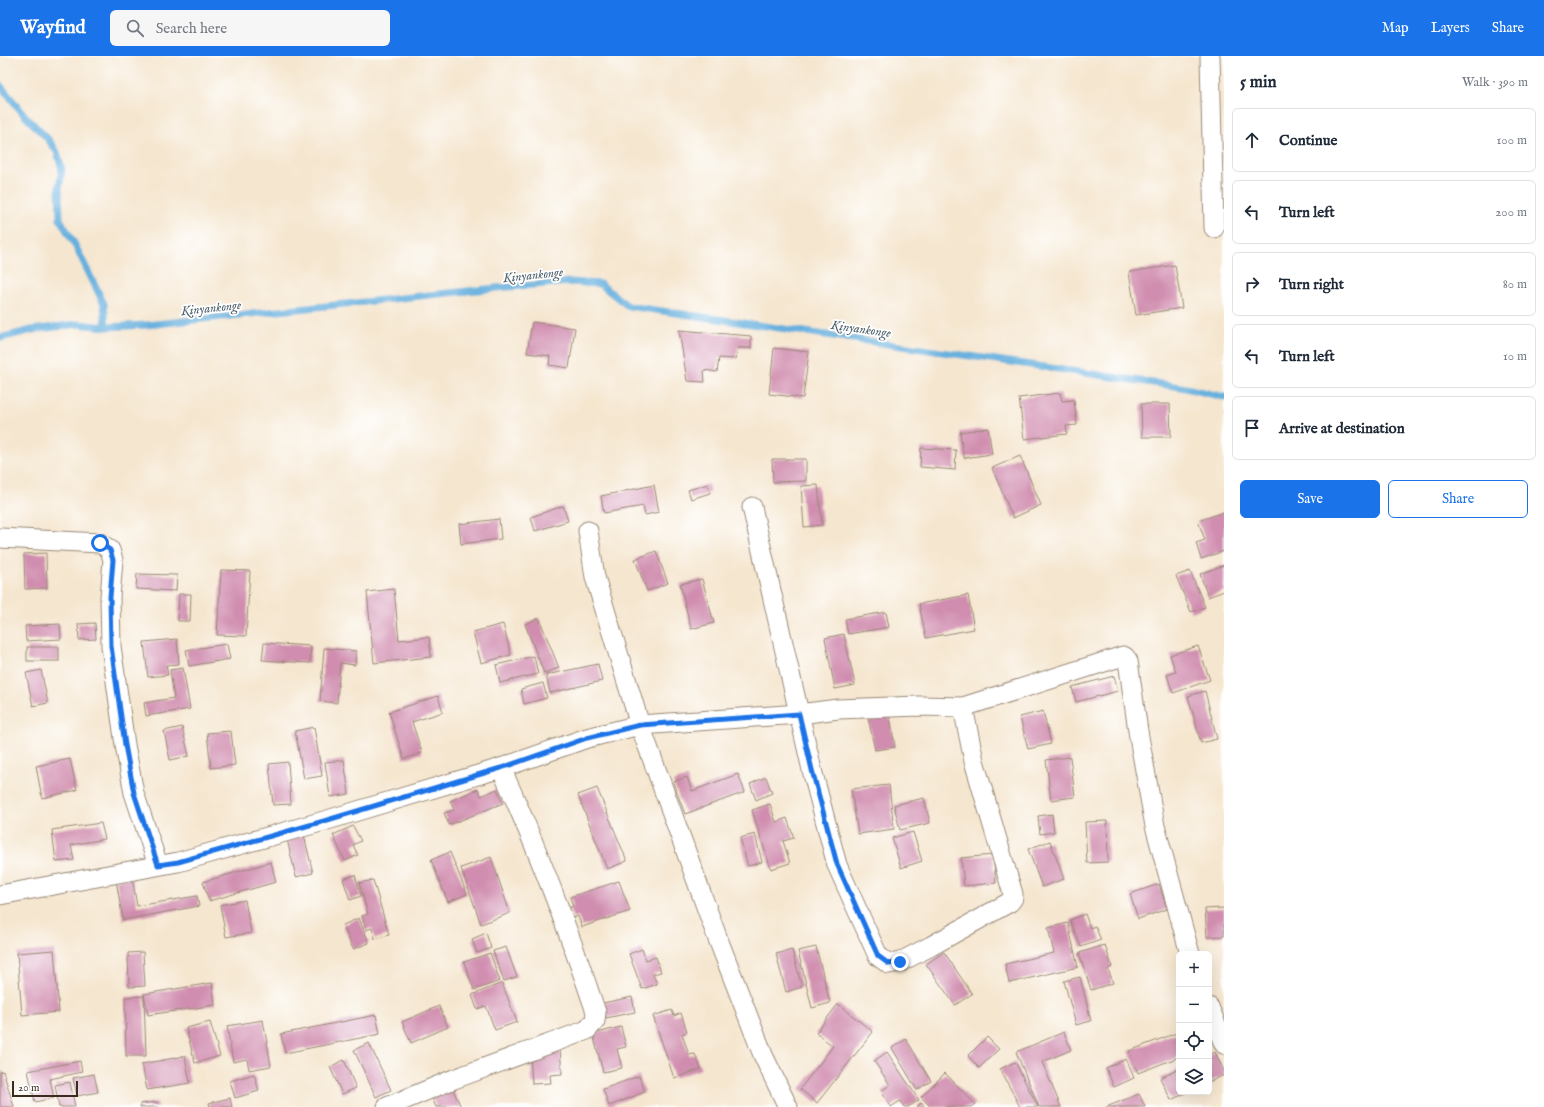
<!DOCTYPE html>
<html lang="en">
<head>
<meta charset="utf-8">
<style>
  body { margin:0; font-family:"IM FELL English",serif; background:#f6f6f7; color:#1f2937 }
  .controls { position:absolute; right:12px; bottom:12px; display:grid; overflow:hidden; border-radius:6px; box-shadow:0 4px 16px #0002 }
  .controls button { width:36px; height:36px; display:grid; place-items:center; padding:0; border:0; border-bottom:1px solid #e0e1e3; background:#fff; color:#1f2937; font:20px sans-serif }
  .scale { position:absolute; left:12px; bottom:10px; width:66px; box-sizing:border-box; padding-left:4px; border:2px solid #3b2a1e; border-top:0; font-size:11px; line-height:14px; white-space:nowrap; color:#3b2a1e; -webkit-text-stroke:3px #fff; paint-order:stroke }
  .stop { position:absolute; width:12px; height:12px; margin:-9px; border:3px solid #1a73e8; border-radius:50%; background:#fff }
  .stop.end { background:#1a73e8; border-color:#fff; box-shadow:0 1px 4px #0008 }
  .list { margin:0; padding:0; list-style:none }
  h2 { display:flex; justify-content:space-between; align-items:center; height:52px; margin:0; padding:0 16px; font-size:17px }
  h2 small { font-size:13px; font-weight:400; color:#747a83 }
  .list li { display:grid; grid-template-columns:26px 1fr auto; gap:12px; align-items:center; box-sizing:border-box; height:64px; margin:0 8px 8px; padding:0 8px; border:1px solid #e0e1e3; border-radius:6px }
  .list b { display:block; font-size:15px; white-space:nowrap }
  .list em { font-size:13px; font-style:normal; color:#747a83 }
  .actions { display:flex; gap:8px; padding:12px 16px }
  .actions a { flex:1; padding:9px 0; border:1px solid #1a73e8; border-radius:6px; text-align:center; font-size:14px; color:#1a73e8 }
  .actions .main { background:#1a73e8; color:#fff }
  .icon { flex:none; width:22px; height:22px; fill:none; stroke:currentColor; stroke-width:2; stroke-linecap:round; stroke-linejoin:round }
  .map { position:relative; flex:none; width:1224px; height:1051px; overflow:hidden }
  header { display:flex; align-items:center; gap:24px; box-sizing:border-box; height:56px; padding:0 20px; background:#1a73e8; color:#fff }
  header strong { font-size:19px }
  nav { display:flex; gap:22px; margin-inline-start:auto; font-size:14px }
  .search { width:280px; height:36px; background:#f6f6f7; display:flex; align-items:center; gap:10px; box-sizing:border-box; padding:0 14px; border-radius:6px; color:#747a83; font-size:15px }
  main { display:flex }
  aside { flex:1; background:#fff }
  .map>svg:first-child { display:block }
</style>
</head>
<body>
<header>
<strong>Wayfind</strong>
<div class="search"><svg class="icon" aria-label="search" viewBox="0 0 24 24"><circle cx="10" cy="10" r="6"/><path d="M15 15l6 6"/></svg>Search here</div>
<nav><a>Map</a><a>Layers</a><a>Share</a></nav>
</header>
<main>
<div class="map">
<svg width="1224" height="1051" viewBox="0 0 1224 1051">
  <rect width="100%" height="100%" fill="#fff"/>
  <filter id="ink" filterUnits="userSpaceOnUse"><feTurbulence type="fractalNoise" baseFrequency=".025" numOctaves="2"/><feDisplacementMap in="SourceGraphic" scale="8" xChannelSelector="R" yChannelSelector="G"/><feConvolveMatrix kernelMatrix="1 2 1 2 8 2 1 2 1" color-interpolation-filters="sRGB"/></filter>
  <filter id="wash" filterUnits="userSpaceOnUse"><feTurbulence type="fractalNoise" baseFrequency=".012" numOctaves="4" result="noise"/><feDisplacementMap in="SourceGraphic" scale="16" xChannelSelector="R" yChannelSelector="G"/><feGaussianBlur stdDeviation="0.9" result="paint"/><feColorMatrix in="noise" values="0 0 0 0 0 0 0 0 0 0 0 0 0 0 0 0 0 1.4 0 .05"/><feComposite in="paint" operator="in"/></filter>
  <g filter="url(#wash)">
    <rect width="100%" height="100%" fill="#f5e6cf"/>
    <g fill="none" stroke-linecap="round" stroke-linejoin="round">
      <g stroke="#67b0de" stroke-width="7">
        <path d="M0,29L26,61L48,83L57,96L62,113L59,132L60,163L74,187L104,248L106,271L146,269L496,232L570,226L600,228L628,250L1181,331L1224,341"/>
        <path d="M0,282L32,274L78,268L106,271"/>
      </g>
    </g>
    <g id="blocks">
      <g fill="#d08daf">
        <path d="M1175,209L1182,252L1136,259L1129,216Z"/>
        <path d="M532,266L575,272L569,312L549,309L550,300L527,297Z"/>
        <path d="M679,274L751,280V292H738L736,303L719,302L717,316L704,314L705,326L687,325Z"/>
        <path d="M774,292L809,296L803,342L769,338Z"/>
        <path d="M1060,337L1062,345L1074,344L1077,369L1066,370L1067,378L1024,383L1019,342Z"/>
        <path d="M1141,348H1170L1171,381H1142Z"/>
        <path d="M988,372L992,398L964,402L960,376Z"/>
        <path d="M921,392L956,394L955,414L920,411Z"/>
        <path d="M1020,400L1041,449L1013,462L992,412Z"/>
        <path d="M772,403H806V425L773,426Z"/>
        <path d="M708,428L710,437L691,443L688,434Z"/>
        <path d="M654,429L659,456L645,459L643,450L604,457L601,440Z"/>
        <path d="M818,429L822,469L804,471L801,430Z"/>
        <path d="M563,450L568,465L535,475L531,461Z"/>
        <path d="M1224,456V495L1201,503L1196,487L1205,484L1198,465Z"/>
        <path d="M499,463L501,483L461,488L459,468Z"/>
        <path d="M656,495L668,527L647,535L635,503Z"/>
        <path d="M46,497L47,532L25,533L24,498Z"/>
        <path d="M1224,509V535L1208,541L1200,518Z"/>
        <path d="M221,514L250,515L246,580L217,579Z"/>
        <path d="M1190,515L1205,551L1191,556L1176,520Z"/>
        <path d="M137,518L177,519L176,535L136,533Z"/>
        <path d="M702,523L714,567L691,573L680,528Z"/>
        <path d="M394,533L399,584L429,581L431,601L374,607L367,536Z"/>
        <path d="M179,538H191L190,565H178Z"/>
        <path d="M968,539L974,573L926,582L919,548Z"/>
        <path d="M886,556L889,571L848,578L845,563Z"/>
        <path d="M539,562L559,612L544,617L525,568Z"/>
        <path d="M95,567L96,583L79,584L78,568Z"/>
        <path d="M60,568L61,583L26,585L25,570Z"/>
        <path d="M503,568L511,599L481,607L473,576Z"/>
        <path d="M844,578L855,629L835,633L825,582Z"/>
        <path d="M177,583L179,608L166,609L168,619L148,621L144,586Z"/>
        <path d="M264,587L311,590L310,607L262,604Z"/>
        <path d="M227,588L230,603L189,610L186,594Z"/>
        <path d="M1198,590L1210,624L1173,637L1167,619L1176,616L1170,599Z"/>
        <rect x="27" y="591" width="32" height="14"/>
        <path d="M324,592L356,595L355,609L340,607L337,647L320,645Z"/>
        <path d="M534,600L538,618L500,627L496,609Z"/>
        <path d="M598,608L602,625L550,637L546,619Z"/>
        <path d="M183,612L190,653L146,660L144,647L174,642L170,614Z"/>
        <path d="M41,614L48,647L33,650L26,617Z"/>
        <path d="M1114,620L1118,635L1076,646L1072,631Z"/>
        <path d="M543,627L547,642L524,648L521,633Z"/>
        <path d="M1205,635L1217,683L1201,687L1188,640Z"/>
        <path d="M438,640L443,656L412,666L422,697L404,703L389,656Z"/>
        <path d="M1043,655L1051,688L1028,693L1020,661Z"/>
        <path d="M889,657L895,691L875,694L868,661Z"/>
        <path d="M182,671L189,700L170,704L164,675Z"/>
        <path d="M314,671L322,720L304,723L295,675Z"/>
        <path d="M231,675L235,709L211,712L207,677Z"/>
        <path d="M1070,701L1075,741L1051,744L1046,704Z"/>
        <path d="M70,703L77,734L42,742L36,710Z"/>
        <path d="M344,704L349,738L330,741L325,706Z"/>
        <path d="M288,706L291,748L273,749L269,708Z"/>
        <path d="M738,718L745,736L685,758L673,726L687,721L692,735Z"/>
        <path d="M766,721L772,737L756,744L750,728Z"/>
        <path d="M889,729L894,773L858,778L851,733Z"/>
        <path d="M597,732L627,805L607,813L578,739Z"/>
        <path d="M478,733L481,740L497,733L503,747L449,769L444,757L454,754L450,745Z"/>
        <path d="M924,742L930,767L900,774L894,749Z"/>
        <path d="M770,748L776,766L787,762L794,782L783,785L790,807L771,813L752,754Z"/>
        <path d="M1052,758L1054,776L1040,778L1038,760Z"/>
        <path d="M1107,765L1108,806L1087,807L1085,766Z"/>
        <path d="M101,767L105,783L71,789L74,804L56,806L52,774Z"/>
        <path d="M353,770L361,785L353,789L358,799L345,805L333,779Z"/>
        <path d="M303,775L313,817L296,821L286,779Z"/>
        <path d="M913,776L922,805L901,812L892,782Z"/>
        <path d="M755,778L762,806L748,810L740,782Z"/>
        <path d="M1050,785L1064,823L1042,831L1028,793Z"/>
        <path d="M450,796L467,838L448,846L431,804Z"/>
        <path d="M993,799L996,827L964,830L961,802Z"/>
        <path d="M491,801L510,857L481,868L461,812Z"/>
        <path d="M271,806L276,826L209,845L203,826Z"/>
        <path d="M355,819L361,840L350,844L343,823Z"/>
        <path d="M132,821L137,850L197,840L199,850L123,864L116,824Z"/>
        <path d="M373,824L389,879L375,883L372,872L366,874L362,860L368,858L359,827Z"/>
        <path d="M619,825L630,855L582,871L578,860L573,862L569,852L573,850L570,841Z"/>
        <path d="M1159,828L1167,853L1138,863L1130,838Z"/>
        <path d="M245,844L251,877L226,881L220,849Z"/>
        <path d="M1224,852V880L1207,881L1205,853Z"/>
        <path d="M1085,858L1090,872L1095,870L1101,884L1081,891L1070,864Z"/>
        <path d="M359,862L369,887L353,893L343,869Z"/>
        <path d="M1068,867L1078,911L1009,927L1005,908L1054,897L1048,872Z"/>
        <path d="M486,877L491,892L477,897L472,883Z"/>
        <path d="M1105,889L1112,911L1108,913L1113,927L1091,934L1079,897Z"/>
        <path d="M506,891L517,921L504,925L493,895Z"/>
        <path d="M816,891L830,947L812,952L798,895Z"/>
        <path d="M642,893L646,904L656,901L661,916L653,918L657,928L642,933L629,898Z"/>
        <path d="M54,894L59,956L22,959L17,897Z"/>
        <path d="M792,894L802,931L786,936L776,898Z"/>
        <path d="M143,896L145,930L129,931L128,897Z"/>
        <path d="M944,896L972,938L955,949L926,908Z"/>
        <path d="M490,897L500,925L474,934L464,906Z"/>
        <path d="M1080,921L1091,965L1076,969L1064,925Z"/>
        <path d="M212,927L215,949L148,959L144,938Z"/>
        <path d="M502,927L517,966L495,974L486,950L477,953L472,939Z"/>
        <path d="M144,940L146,1000H126L125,941Z"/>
        <path d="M632,941L635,956L606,962L603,947Z"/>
        <path d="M838,948L873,976L817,1047L800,1033L833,990L816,977Z"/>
        <path d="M439,950L448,971L411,987L402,966Z"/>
        <path d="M672,954L674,960L681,957L687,976L682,978L689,999L695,998L701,1013L674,1022L653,960Z"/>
        <path d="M376,959L380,978L285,997L281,978Z"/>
        <path d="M263,964L271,1010L249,1014L247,1003L233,1006L227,970Z"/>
        <path d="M210,966L220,1000L195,1007L186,972Z"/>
        <path d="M621,971L626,991L617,993L622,1012L603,1016L593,978Z"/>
        <path d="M1064,976L1071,994L1042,1006L1061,1051H1039L1016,996Z"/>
        <path d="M1179,976V1001L1138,1017L1129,995Z"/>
        <path d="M987,981L999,993L979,1012L968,1000Z"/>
        <path d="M906,983L931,1025L917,1034L892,992Z"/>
        <path d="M369,987L391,1034L376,1041L354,994Z"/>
        <path d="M560,993L562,1018L550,1019L551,1027L532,1028L530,995Z"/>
        <path d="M887,996L919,1044L908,1051H904L900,1045L891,1051L881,1035L890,1029L874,1005Z"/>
        <path d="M1215,996L1224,1015V1019L1209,1026V999Z"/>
        <path d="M185,1000L190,1027L147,1034L142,1008Z"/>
        <path d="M1126,1003L1134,1022L1114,1031L1106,1012Z"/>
        <path d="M344,1004L356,1032L342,1038L330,1011Z"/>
        <path d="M80,1005L82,1016L50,1023L54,1042L35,1046L28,1015Z"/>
        <path d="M1015,1006L1038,1051H1020L1000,1013Z"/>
        <path d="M1179,1013V1036H1188L1171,1044L1160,1022Z"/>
        <path d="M3,1015L14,1051H0V1016Z"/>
        <path d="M945,1017L975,1048L971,1051H931L921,1041Z"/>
        <path d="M94,1018L98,1036L77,1040L73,1022Z"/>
        <path d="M254,1018L259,1035L235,1042L230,1025Z"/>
        <path d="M639,1020L645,1036L609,1050L603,1033Z"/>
        <path d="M70,1026L75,1051H59L55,1029Z"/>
        <path d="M450,1027L461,1051H436L430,1037Z"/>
        <path d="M1139,1038L1145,1051H1106Z"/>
        <path d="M230,1042L232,1051H210L209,1047Z"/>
        <path d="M157,1046L158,1051H140V1048Z"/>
        <path d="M921,1047L925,1051H917Z"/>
      </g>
    </g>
  </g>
  <g filter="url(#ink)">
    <use href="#blocks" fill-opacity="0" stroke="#988876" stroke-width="1"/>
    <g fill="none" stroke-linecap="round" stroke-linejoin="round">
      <g stroke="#988876" stroke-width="21">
        <g id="street">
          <path d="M1210,0L1214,172"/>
          <path d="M752,451L812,714L837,809L878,900L889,908L900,906L931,890L1010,846L1013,842V838L974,705L963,651"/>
          <path d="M588,475L595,521L640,669L716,878L763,999L788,1051"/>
          <path d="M0,482L100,487L110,494L113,504L110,541L111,590L125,689L134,737L158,809"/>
          <path d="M0,839L178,806L324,765L501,712L587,682L640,669L799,658L838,653L919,650L963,651L1123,600L1125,601L1128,605L1138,675L1155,770L1190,898"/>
          <path d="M1209,951L1224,988"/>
          <path d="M387,1051L454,1023L587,974L595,965L596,956C568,873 537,791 501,712"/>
        </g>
      </g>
      <use href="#street" stroke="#fff" stroke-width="19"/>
    </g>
  </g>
  <g fill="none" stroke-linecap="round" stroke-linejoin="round" filter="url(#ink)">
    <path stroke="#1a73e8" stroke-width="5" d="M100,487L110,494L113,504L110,541L111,590L125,689L134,737L158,809L178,806L324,765L501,712L587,682L640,669L799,658L812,714L837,808L878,900L889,908L900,906"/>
  </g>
  <g text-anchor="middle" stroke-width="3.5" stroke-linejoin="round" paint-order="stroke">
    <g font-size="13" font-style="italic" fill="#4d606b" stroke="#fff">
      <text transform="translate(533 218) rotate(-6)" y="5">Kinyankonge</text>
      <text transform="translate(211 251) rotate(-6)" y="5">Kinyankonge</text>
      <text transform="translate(861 272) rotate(8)" y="5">Kinyankonge</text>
    </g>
  </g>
</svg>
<div class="controls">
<button>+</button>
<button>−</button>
<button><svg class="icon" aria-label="locate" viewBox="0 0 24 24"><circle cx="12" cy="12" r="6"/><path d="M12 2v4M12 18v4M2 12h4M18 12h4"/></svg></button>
<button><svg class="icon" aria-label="layers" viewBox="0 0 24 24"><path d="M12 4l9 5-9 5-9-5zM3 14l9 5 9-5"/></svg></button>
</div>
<div class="scale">20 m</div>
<div class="stop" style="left:100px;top:487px"></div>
<div class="stop end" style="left:900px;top:906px"></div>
</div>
<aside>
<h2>5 min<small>Walk · 390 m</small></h2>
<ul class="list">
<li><svg class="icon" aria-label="ahead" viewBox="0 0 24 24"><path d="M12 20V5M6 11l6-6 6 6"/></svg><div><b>Continue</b></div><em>100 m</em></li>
<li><svg class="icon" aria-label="left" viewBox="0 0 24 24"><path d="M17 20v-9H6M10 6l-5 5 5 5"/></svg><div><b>Turn left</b></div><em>200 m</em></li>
<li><svg class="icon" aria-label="right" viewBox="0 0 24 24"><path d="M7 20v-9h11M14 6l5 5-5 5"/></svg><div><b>Turn right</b></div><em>80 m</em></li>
<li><svg class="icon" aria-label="left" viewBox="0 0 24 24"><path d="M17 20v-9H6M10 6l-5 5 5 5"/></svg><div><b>Turn left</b></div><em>10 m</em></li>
<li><svg class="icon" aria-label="arrive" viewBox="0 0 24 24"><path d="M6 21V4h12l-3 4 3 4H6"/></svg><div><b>Arrive at destination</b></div></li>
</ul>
<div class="actions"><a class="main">Save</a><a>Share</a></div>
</aside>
</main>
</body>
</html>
